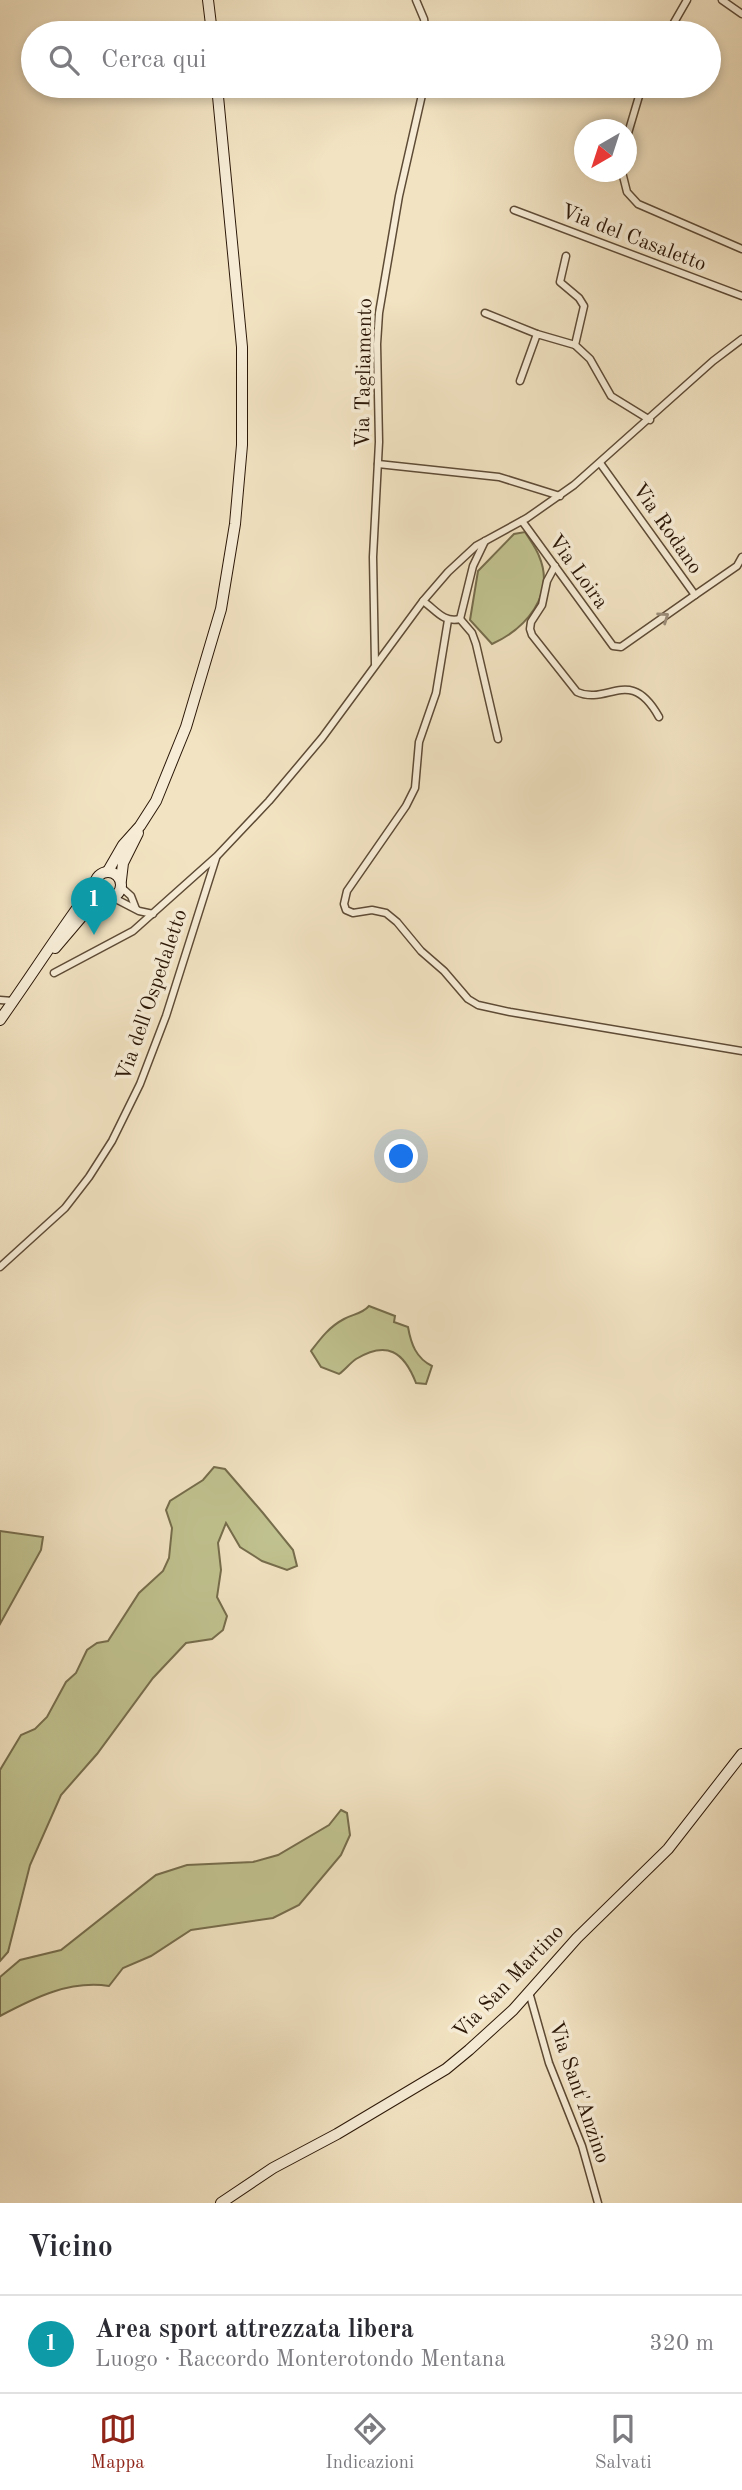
<!DOCTYPE html>
<html lang="it">
<head>
<meta charset="utf-8">
<style>
  body { margin:0; font-family:"Old Standard TT",serif; background:#f2f2f3; color:#2b2b33 }
  .compass { position:absolute; left:574px; top:119px; width:63px; height:63px; border-radius:50%; background:#fff; box-shadow:0 4px 10px #0003; rotate:219deg }
  .you { position:absolute; left:402px; top:1157px; width:24px; height:24px; margin:-18px; border:5px solid #fff; border-radius:50%; background:#1a73e8; box-shadow:0 0 0 10px #1a73e833 }
  .badge { display:grid; place-items:center; width:46px; height:46px; border-radius:50%; background:#8f2418; color:#fff; font-size:23px; font-weight:700 }
  .pin { position:absolute; translate:-50% -58px; filter:drop-shadow(0 2px 4px #0008) }
  .pin::after { content:''; position:absolute; top:37px; width:24px; height:21px; background:inherit; clip-path:polygon(0 0,100% 0,50% 100%) }
  .list { margin:0; padding:0; list-style:none }
  h2 { display:flex; justify-content:space-between; align-items:center; height:91px; margin:0; padding:0 28px; font-size:30px }
  h2 small { font-size:23px; font-weight:400; color:#7c7c81 }
  .list li { display:grid; grid-template-columns:46px 1fr auto; gap:21px; align-items:center; box-sizing:border-box; height:98px; padding:0 28px; border-top:2px solid #e1e1e2 }
  .list b { display:block; font-size:26px; white-space:nowrap }
  .list p { margin:0; font-size:23px; white-space:nowrap; color:#7c7c81 }
  .list em { font-size:23px; font-style:normal; color:#7c7c81 }
  .icon { flex:none; width:38px; height:38px; fill:none; stroke:currentColor; stroke-width:2; stroke-linecap:round; stroke-linejoin:round }
  .map { position:relative; flex:none; width:742px; height:2203px; overflow:hidden }
  .search { position:absolute; background:#fff; box-shadow:0 4px 10px #0003; left:21px; right:21px; top:21px; height:77px; display:flex; align-items:center; gap:18px; box-sizing:border-box; padding:0 24px; border-radius:38px; color:#7c7c81; font-size:26px }
  .sheet { height:189px; background:#fff }
  nav { display:flex; justify-content:space-around; align-items:center; box-sizing:border-box; height:98px; border-top:2px solid #e1e1e2; background:#fff; font-size:19px; color:#7c7c81 }
  nav a { display:grid; justify-items:center; gap:4px }
  nav .on { color:#8f2418 }
  .map>svg:first-child { display:block }
</style>
</head>
<body>
<div class="map">
<svg width="742" height="2203" viewBox="0 0 742 2203">
  <rect width="100%" height="100%" fill="#f2e3c2"/>
  <filter id="stains"><feTurbulence type="fractalNoise" baseFrequency=".00286" numOctaves="4"/><feColorMatrix values="0 0 0 0 .2 0 0 0 0 .09 0 0 0 0 .02 0 0 0 .5 -.17"/></filter>
  <radialGradient id="worn" r=".72"><stop offset=".6" stop-color="#630" stop-opacity="0"/><stop offset="1" stop-color="#630" stop-opacity=".3"/></radialGradient>
  <g fill="#c0c28f" stroke="#766d4c" stroke-width="2">
    <path d="M525,532C530,540 536,548 539,556C556,595 525,629 492,644L470,620L478,571L514,534Z"/>
    <path d="M369,1306L395,1316L394,1322L408,1327C411,1344 416,1358 432,1366L426,1384L416,1383C404,1352 387,1340 356,1359C350,1363 345,1370 339,1374L321,1367L311,1351C321,1338 329,1327 344,1319C353,1314 362,1314 369,1306Z"/>
    <path d="M214,1467L225,1469L263,1513L293,1550L297,1566L287,1570L262,1561L240,1547L226,1523L218,1543L221,1570L217,1597L227,1616L223,1630L212,1639L186,1643L153,1678L97,1754L61,1795L30,1865L8,1952L0,1961V1770L21,1735L35,1729L47,1717L66,1682L76,1673L87,1650L97,1643L108,1641L139,1593L163,1571L169,1558L172,1528L166,1510L170,1501L203,1480Z"/>
    <path d="M0,1531L43,1537L41,1550L0,1624Z"/>
    <path d="M341,1810L347,1813L350,1835L341,1855L299,1905L273,1918L191,1930L151,1956L123,1968L109,1986C69,1980 34,1998 0,2016V1977L20,1960L61,1950L156,1875L187,1865L253,1862L278,1855L329,1825Z"/>
  </g>
  <g fill="none" stroke-linecap="round" stroke-linejoin="round">
    <g stroke="#5e4b36" stroke-width="9">
      <g id="street">
        <path d="M416,0L424,19L426,33"/>
        <path d="M722,0L742,14"/>
        <path d="M668,33L687,0"/>
        <path d="M626,140L642,86"/>
        <path d="M622,172L627,192L638,204L742,249"/>
        <path d="M514,210L742,296"/>
        <path d="M566,256L560,282L579,298L584,306L575,345L590,359L611,396L650,420"/>
        <path d="M485,313L537,334"/>
        <path d="M520,381L537,334L575,345"/>
        <path d="M378,464L499,477L560,496"/>
        <path d="M522,521L613,646L621,647L695,595L600,463"/>
        <path d="M555,566L547,581L542,605L531,622L530,629L532,635L577,692C608,706 630,665 659,717"/>
        <path d="M695,595L737,566L742,557"/>
        <path d="M423,601C436,610 443,623 460,619"/>
        <path d="M460,619L472,633L476,644L498,739"/>
        <path d="M460,619L473,566L485,541"/>
        <path d="M448,620L436,693L419,742L415,788L406,806L347,891L344,904L346,910L353,913L372,910L386,913L397,922L421,951L444,971L468,999L478,1005L510,1012L742,1051"/>
        <path d="M375,664L373,557L379,442L377,344L379,313L399,196L424,86"/>
        <path d="M121,887L131,896L136,909"/>
        <path d="M112,897L139,911L153,914"/>
        <path d="M54,973L133,931L217,856L269,801L322,738L423,601L448,572L476,546L527,518L574,485L713,361L742,339"/>
        <path d="M0,1000L13,1001"/>
        <path d="M0,1267L65,1208L89,1177L112,1141L140,1084L166,1016L216,858"/>
        <path d="M529,1992L549,2063L582,2146L598,2203"/>
      </g>
    </g>
    <g stroke="#2c1808" stroke-width="12">
      <g id="secondary">
        <path d="M208,0L212,33"/>
        <path d="M108,871L123,845L140,826L156,801L186,727L221,609L235,524L242,445V347L217,86"/>
        <circle cx="108" cy="885" r="13"/>
        <path d="M121,880L123,863L138,833"/>
        <path d="M55,948L89,908L106,898"/>
        <path d="M0,1020C32,975 61,929 94,885"/>
        <path d="M221,2203L273,2168L337,2134L446,2069L469,2050L513,2010L577,1938L668,1849L742,1754"/>
      </g>
    </g>
    <use href="#street" stroke="#f7edd7" stroke-width="6"/>
    <use href="#secondary" stroke="#f7edd7" stroke-width="10"/>
  </g>
  <defs><path id="oneway-chevron" d="M-2-3.5L2.5 0L-2 3.5" fill="none" stroke-width="1.6" stroke-linecap="round" stroke-linejoin="round" transform="scale(1.75)"/></defs>
  <use stroke="#9c8d7a" href="#oneway-chevron" transform="translate(664 617) rotate(-35)"/>
  <g text-anchor="middle" stroke-width="7" stroke-linejoin="round" paint-order="stroke">
    <g font-size="21" fill="#2c1808" stroke="#f7edd7">
      <text transform="translate(634 237) rotate(21)" y="7">Via del Casaletto</text>
      <text transform="translate(363 373) rotate(-89)" y="7">Via Tagliamento</text>
      <text transform="translate(668 528) rotate(55)" y="7">Via Rodano</text>
      <text transform="translate(579 571) rotate(54)" y="7">Via Loira</text>
      <text transform="translate(151 995) rotate(-71)" y="7">Via dell'Ospedaletto</text>
      <text transform="translate(508 1981) rotate(-46)" y="7">Via San Martino</text>
      <text transform="translate(580 2092) rotate(71)" y="7">Via Sant'Anzino</text>
    </g>
  </g>
  <rect width="100%" height="100%" filter="url(#stains)"/>
  <rect width="100%" height="100%" fill="url(#worn)"/>
</svg>
<svg class="compass" viewBox="-18 -18 36 36"><path d="M0-13l5 13h-10z" fill="#e53935"/><path d="M0 13l5-13h-10z" fill="#7c7c81"/></svg>
<div class="you"></div>
<div class="pin badge" style="left:94px;top:935px;background:#0f9aa8">1</div>
<div class="search"><svg class="icon" aria-label="search" viewBox="0 0 24 24"><circle cx="10" cy="10" r="6"/><path d="M15 15l6 6"/></svg>Cerca qui</div>
</div>
<section class="sheet">
<h2>Vicino<small></small></h2>
<ul class="list">
<li><span class="badge" style="background:#0f9aa8">1</span><div><b>Area sport attrezzata libera</b><p>Luogo · Raccordo Monterotondo Mentana</p></div><em>320 m</em></li>
</ul>
</section>
<nav>
<a class="on"><svg class="icon" aria-label="map" viewBox="0 0 24 24"><path d="M3 6l6-2 6 2 6-2v14l-6 2-6-2-6 2zM9 4v14M15 6v14"/></svg>Mappa</a>
<a><svg class="icon" aria-label="directions" viewBox="0 0 24 24"><path d="M12 3l9 9-9 9-9-9zM9 14v-3h6M13 9l2 2-2 2"/></svg>Indicazioni</a>
<a><svg class="icon" aria-label="saved" viewBox="0 0 24 24"><path d="M7 4h10v16l-5-4-5 4z"/></svg>Salvati</a>
</nav>
</body>
</html>
